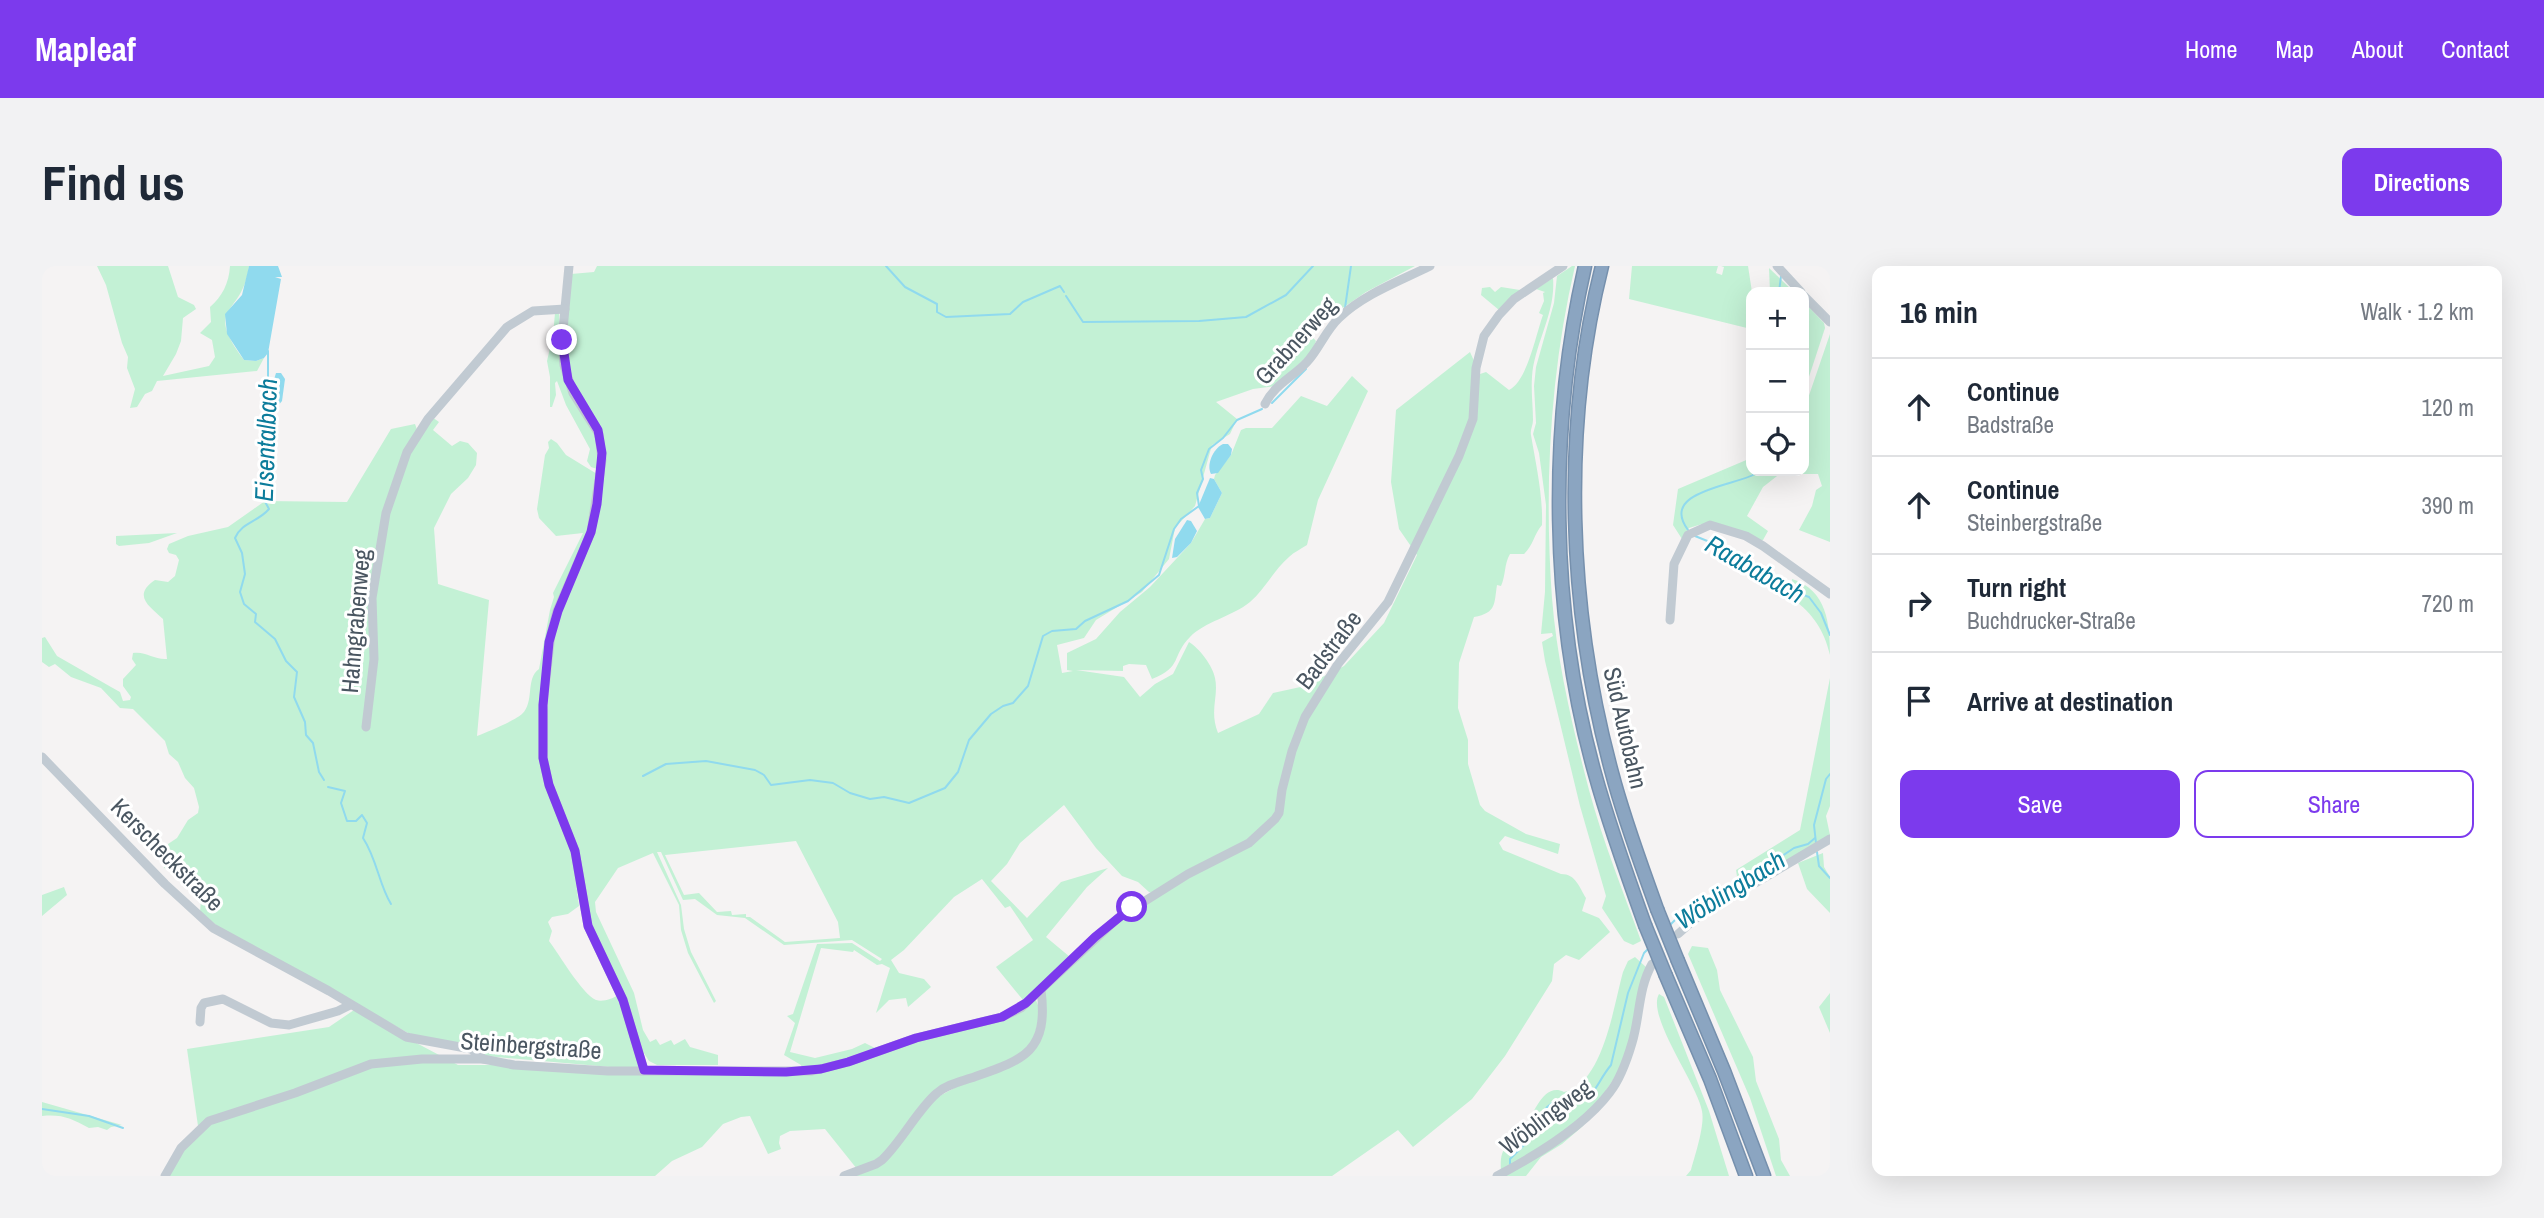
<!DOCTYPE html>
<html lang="en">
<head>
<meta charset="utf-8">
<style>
  body { margin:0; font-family:"Archivo Narrow",sans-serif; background:#f2f2f3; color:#1f2937 }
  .controls { position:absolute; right:21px; top:21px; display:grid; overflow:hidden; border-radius:14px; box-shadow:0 7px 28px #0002 }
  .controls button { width:63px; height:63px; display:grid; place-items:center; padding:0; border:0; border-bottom:2px solid #e0e1e3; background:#fff; color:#1f2937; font:35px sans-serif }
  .stop { position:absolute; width:21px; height:21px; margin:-16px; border:5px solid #7c3aed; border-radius:50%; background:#fff }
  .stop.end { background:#7c3aed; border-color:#fff; box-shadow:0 2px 7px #0008 }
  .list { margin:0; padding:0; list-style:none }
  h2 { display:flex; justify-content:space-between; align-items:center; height:91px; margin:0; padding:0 28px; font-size:30px }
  h2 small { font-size:23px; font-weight:400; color:#747a83 }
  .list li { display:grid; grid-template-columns:46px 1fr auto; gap:21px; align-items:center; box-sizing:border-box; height:98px; padding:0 28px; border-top:2px solid #e0e1e3 }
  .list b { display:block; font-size:26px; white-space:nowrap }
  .list p { margin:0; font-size:23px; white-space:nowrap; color:#747a83 }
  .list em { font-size:23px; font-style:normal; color:#747a83 }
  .actions { display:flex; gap:14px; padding:21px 28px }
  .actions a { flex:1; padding:16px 0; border:2px solid #7c3aed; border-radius:14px; text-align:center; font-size:24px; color:#7c3aed }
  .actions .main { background:#7c3aed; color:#fff }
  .icon { flex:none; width:38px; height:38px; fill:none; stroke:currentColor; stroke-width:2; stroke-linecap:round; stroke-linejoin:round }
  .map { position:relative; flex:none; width:1788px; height:910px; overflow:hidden; border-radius:14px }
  header { display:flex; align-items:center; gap:42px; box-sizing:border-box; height:98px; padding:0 35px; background:#7c3aed; color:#fff }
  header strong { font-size:33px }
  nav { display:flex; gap:38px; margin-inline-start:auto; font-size:24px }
  .intro { display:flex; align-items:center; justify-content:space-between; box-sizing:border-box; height:168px; padding:0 42px }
  h1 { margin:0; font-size:49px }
  .button { padding:18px 32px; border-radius:14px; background:#7c3aed; color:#fff; font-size:24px; font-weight:700 }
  main { display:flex; gap:42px; padding:0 42px }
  aside { flex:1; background:#fff; border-radius:14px; box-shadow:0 7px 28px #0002 }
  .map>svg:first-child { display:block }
</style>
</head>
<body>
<header>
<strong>Mapleaf</strong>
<nav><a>Home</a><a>Map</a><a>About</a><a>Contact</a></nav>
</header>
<div class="intro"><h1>Find us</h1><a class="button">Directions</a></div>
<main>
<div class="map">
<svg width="1788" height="910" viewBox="0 0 1788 910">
  <rect width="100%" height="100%" fill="#f5f3f3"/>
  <g fill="#c3f1d5" fill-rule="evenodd">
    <path d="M55,0H126L136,31L152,39L154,43L141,52L139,75L134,88L121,110L167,100L173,91L170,74L158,67L169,56L168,41C180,31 187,17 188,0H207C201,51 160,38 202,94L214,95L222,92L215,105L115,115L110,125L103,128L95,141L88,142L93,123L85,102L86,91L80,77L64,19Z"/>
    <path d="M555,0H1373L1324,26L1289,50L1272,45L1260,60L1274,75L1269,87L1233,120L1211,123L1174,136L1195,153L1188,168L1170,179L1153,240L1133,262L1127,293L1100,326L1054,354L1042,372L1015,379L1020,407L1031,405L1025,404V387L1054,373L1078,346L1108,321L1149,277L1163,253L1168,252L1180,227L1172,213L1173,209L1189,189L1199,164L1204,162H1230L1259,130L1285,140L1310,110L1326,125L1276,234L1265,279C1259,283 1252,286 1247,291C1232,304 1223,323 1208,336C1191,350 1162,356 1148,371C1129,390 1141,401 1110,413L1104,399L1087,398L1081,400V405L1034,404L1082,411L1098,431L1113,418L1131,408L1147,376C1157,382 1171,400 1173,412C1177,431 1167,444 1176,467L1217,448L1231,427L1263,420L1302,400L1342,357L1375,289L1357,263L1349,216L1354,144L1428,86L1438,108L1444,106L1467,124C1485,116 1494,68 1501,49L1497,47L1502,35L1501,27L1503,26L1494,23L1511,12C1514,47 1492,78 1490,111C1489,126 1491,140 1491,154C1491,160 1488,163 1489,169C1494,199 1501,229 1500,259C1492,268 1491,280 1482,288H1468C1462,298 1464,309 1459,320L1455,319C1452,337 1455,347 1432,351L1417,397L1416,442L1426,474V498L1438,539L1443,545L1484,568L1518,578L1516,588L1463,570L1457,577L1461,584L1519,608C1534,608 1537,621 1544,632L1540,645L1557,652L1568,666L1537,694L1524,689L1512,698L1510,715L1463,790L1430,833L1371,881L1356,864L1290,910H807L835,900L890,834L993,779L1001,727L1067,663L1115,629L1107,626L1096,616L1080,610L1054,582L1022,539L978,577L965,598L949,615L985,652L1019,616L1066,602L1045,621L1004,671L1028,691L981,734L954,701L991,674L968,640L963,642L940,613L912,631L862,684L849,694L857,707L882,713L889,721L866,741L864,732L847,734L834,747L848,702L840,698L835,699L812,684L811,686L779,682L748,786L773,792L810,783L823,777L833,782L786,798L760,802L759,799L742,789L753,757L745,750L751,748L775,678L810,677L838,695L840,693L810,674L742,679L703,652L675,649L653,633L641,634L619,586H615L639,639L642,663L649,686L674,735L672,737L646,687L639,664L637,639L611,587L576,602L553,636L554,646L592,727L601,764L608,776L614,773L618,779L629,774L632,779L643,773L648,781L676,789V799H615L607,795L600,784L548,659L539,600L507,509L503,463L514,358L542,293L563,180L531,120L523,82L529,8L552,6ZM754,575L796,656L798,672L743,676L708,651H704V648L690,649L689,645L675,646L657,627L642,629L623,589Z"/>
    <path d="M1530,0H1533C1508,107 1502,222 1510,332C1515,396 1531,463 1547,524C1561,576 1581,625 1599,675L1591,679L1582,675L1560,642L1564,630L1538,540L1503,395L1500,376L1511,370L1510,367L1499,368L1503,326L1504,239L1497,187L1491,168L1494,157L1492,120L1494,101L1512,37L1515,10Z"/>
    <path d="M1590,0H1676L1674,7L1680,9L1682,1L1679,0H1706L1710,26L1709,63L1587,33Z"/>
    <path d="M1727,2L1752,26H1728Z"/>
    <path d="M1448,21L1453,26L1459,21L1478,24L1457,44L1439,29L1440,22Z"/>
    <path d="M1762,36L1782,57L1783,62L1762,126Z"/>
    <path d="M517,46L519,100L551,162L557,187L555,203L549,201L545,195L548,183L524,139L515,115L513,117L514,129L510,141H508V111L505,95L511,69L513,47Z"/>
    <path d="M1788,68V276L1757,264L1770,240L1774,224L1780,220L1776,208H1745L1744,205H1762V144Z"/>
    <path d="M390,151L397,156L391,164L410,180L418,175L426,177L435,187L434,199L426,212L409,228L392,262L396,318L447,334L435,470C445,466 474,454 480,448C493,436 483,413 497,403L508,344L512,331L511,327L541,267L514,270L497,252L495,243L503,189L507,182L506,176L509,173L515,177L524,189L555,208L546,265L513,344L498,492L530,586L537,640L526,648L510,651L506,656L510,665L507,675C517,688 540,728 554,734C561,736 570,733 576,729L602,804L443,790L366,767L179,663L158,646L160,621L149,615L139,616L132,606L122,602V589L126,578L135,572L146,554L156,547L157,541L152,522L143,512L136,496L127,488L123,475L91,443L78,442L59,422L29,411L13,398L7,401L0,396V372L3,371L15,390L69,421L78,426L81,435L88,434L89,431L81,420V413L94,399L90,393L91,387C104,385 112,394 125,393L121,353C109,341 89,330 113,314L126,316L133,310L137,294L134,289L127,287L125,283L127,278L146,270L186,261L223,235L305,236L349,163L373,158L377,169Z"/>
    <path d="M1709,192V205H1739V207L1721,221L1705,250L1726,265L1721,274L1717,275L1660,258L1647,262L1640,273L1631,259L1636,223Z"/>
    <path d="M135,267L107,277L77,280L74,278V270Z"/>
    <path d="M1750,313C1785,324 1788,358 1788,389C1782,364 1771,348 1751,333Z"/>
    <path d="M1788,412V540L1784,550L1788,569L1697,623L1694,604L1758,564Z"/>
    <path d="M1781,587L1782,601L1788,611V647L1765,623L1756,597Z"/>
    <path d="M22,621L25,629L0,650V629Z"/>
    <path d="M1650,680L1666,682L1675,704L1678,724L1711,791L1714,815L1737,873L1739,894L1748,910H1734L1708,832L1646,688Z"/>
    <path d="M1593,691L1605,702L1588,773L1576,806L1541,860L1520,878L1499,891L1484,910H1459C1459,903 1458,894 1460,888C1463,878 1473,875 1479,868C1490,855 1499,815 1522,826C1561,819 1572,738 1581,706L1586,695Z"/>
    <path d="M1788,727V767L1777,741Z"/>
    <path d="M1617,728L1622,731L1667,845L1687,910H1644L1649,904C1653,889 1663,860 1660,845C1656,819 1604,750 1617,728Z"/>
    <path d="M994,734L999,747L990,777L974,792L905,818L838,891L815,903L783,863L748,865L738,870L737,877L739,883L726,888L708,850L699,851L681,858L660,881L630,895L613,910H126L136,890L157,867L145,783L287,761L312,744L416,799H472L744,809L897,769Z"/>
    <path d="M0,836L80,859L69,861L65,864L56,861L47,862C30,853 21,848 0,850Z"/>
  </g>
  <g fill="#90daee">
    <path d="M207,0H236L240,11H233L239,13L226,87L222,92L214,95L202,94L185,68L183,48L200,29Z"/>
    <path d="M234,107H239L243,113L240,135L235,141L229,134L230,120Z"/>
    <path d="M1181,178H1186L1190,183L1189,189L1176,207L1169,208C1164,199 1171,183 1181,178Z"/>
    <path d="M1168,212L1172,213L1180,227L1168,252L1163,253L1156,241Z"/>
    <path d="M1145,254L1149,255L1155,265L1149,277L1135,291L1130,292L1133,273Z"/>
  </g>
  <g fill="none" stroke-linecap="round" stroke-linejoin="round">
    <g stroke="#90daee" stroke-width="2">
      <path d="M844,0L863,21L895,38V46L904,51L968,48L981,36L1018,20L1022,26"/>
      <path d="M1737,26L1739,10"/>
      <path d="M1024,30L1041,56L1157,55L1204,51L1244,29L1271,0"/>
      <path d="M1303,42L1309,0"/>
      <path d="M226,85V146L220,230L227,243C216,256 200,256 193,272L200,287L203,308L198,326L202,338L214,348L213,356L233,373L244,395L255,406L252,431L263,456L264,469L271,477L277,506L282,514"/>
      <path d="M1230,137L1264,103"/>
      <path d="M1646,264C1617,225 1692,220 1713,208L1714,205"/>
      <path d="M1653,270L1680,281L1698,293L1715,311L1737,312L1753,326L1767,331L1779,347L1788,369"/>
      <path d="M601,510L624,498L664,495L713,504L722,509L729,519L768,514L791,517L808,527L828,533L842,531L867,537L903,522L916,506L927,474L949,448L961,440L971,437L986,420L1001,370L1010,365L1034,363L1043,355L1086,335L1117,309L1132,263L1139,253L1157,240L1155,227L1161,213L1159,204L1167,183L1181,172L1195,154L1220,143"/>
      <path d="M286,521L303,525L299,537L305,555H314L320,549L325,557L321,572C335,593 337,619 349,638"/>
      <path d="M1774,577L1772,559L1784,513L1788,508"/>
      <path d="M1775,586L1777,600L1788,612"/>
      <path d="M1627,660L1637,650L1712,609L1752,582L1766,578L1773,572"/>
      <path d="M0,843L47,850L81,862"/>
      <path d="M1468,898V893L1485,876L1505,841L1513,835C1552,844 1550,822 1569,799L1586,727L1602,687L1607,682"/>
    </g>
    <g stroke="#7690ad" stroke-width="15">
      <g id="highway">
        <path d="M1543,0C1506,162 1508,348 1553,508C1567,559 1585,609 1603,659"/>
        <path d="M1560,0C1519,163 1526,345 1570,507C1582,553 1599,598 1615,643"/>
        <path d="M1636,695L1682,805L1722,910"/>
        <path d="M1624,710L1668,813L1704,910"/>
      </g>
    </g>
    <g stroke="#c1cad2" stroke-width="9">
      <path d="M527,0L520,74L522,99L531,127L557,168L560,194L549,266L515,345L509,368L501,439V492L507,519L533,585L546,660L581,734L602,804"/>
      <path d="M1735,0L1759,26"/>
      <path d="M1762,30L1788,56"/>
      <path d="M1223,138C1232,119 1251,111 1265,96C1277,83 1284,64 1297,52C1322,28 1358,15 1388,0"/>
      <path d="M1628,354L1632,298L1646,269L1668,259L1704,270L1721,280L1788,328"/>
      <path d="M324,461L332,393L330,332L344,247L365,186L386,153L465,61L491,45L523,43"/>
      <path d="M0,491L123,618L171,662L287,725L364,771L429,783L441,793"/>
      <path d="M1636,668L1653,653L1681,636L1788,573"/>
      <path d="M158,756L159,742L162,737L181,733L229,757L247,759L296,745L308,739"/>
      <path d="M123,910L139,882L167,855L253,827L329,798L380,793H441L472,799L566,805H770L806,796L874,772L960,751L979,742L1076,652L1146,608L1207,577L1233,553L1237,547L1240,524L1250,485L1263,451L1296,398L1346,336L1417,190L1431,153L1434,102L1442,70L1457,49L1472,33L1521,0"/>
      <path d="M802,910L834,898L840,894C860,875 876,843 895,827C904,819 917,816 929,812C981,794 1007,787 999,724"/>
      <path d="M1455,910C1493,890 1542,861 1568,826C1579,812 1585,794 1590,777C1598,751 1596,723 1610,698"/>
    </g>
    <use href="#highway" stroke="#8ba5c1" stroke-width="12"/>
    <g stroke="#7690ad" stroke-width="15" stroke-linecap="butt">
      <g id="highway-bridge">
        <path d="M1615,643L1636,695"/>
        <path d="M1603,659L1624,710"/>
      </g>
    </g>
    <use href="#highway-bridge" stroke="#8ba5c1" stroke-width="12"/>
  </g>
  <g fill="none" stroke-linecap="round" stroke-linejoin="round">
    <path stroke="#7c3aed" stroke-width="9" d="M520,74L526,114L556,164L560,187L555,238L549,266L516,345L507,376L501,439V492L507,519L533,585L546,660L581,734L602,804L744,806L779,803L806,796L874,772L960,751L984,737L1053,671L1090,641"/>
  </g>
  <g text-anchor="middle" stroke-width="6" stroke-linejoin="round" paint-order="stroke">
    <g font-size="24" fill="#4a5661" stroke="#fff">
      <text transform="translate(1254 75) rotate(-48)" y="8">Grabnerweg</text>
      <text transform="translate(314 355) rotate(-85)" y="8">Hahngrabenweg</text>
      <text transform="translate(1287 384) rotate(-53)" y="8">Badstraße</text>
      <text transform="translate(1583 462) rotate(77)" y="8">Süd Autobahn</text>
      <text transform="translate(125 589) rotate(45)" y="8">Kerscheckstraße</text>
      <text transform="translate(489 780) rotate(4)" y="8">Steinbergstraße</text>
      <text transform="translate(1504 851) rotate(-37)" y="8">Wöblingweg</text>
    </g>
    <g font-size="26" font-style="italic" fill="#0c7c9b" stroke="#fff">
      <text transform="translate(224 174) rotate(-88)" y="9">Eisentalbach</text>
      <text transform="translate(1713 303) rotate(30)" y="9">Raababach</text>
      <text transform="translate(1688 624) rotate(-32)" y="9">Wöblingbach</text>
    </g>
  </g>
</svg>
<div class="controls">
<button>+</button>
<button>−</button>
<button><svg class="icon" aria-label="locate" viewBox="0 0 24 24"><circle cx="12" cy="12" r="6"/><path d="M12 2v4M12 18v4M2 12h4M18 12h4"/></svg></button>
</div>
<div class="stop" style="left:1090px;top:641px"></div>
<div class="stop end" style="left:520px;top:74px"></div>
</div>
<aside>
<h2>16 min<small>Walk · 1.2 km</small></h2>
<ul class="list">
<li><svg class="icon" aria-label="ahead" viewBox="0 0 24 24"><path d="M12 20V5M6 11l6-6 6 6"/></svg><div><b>Continue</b><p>Badstraße</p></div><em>120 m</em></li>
<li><svg class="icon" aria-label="ahead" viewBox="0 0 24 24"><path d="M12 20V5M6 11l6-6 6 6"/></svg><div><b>Continue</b><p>Steinbergstraße</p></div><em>390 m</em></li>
<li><svg class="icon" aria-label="right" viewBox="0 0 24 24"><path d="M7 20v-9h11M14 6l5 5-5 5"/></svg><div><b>Turn right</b><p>Buchdrucker-Straße</p></div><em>720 m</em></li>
<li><svg class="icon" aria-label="arrive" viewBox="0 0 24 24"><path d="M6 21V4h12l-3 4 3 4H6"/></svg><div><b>Arrive at destination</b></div></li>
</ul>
<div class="actions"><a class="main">Save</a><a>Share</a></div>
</aside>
</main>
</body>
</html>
